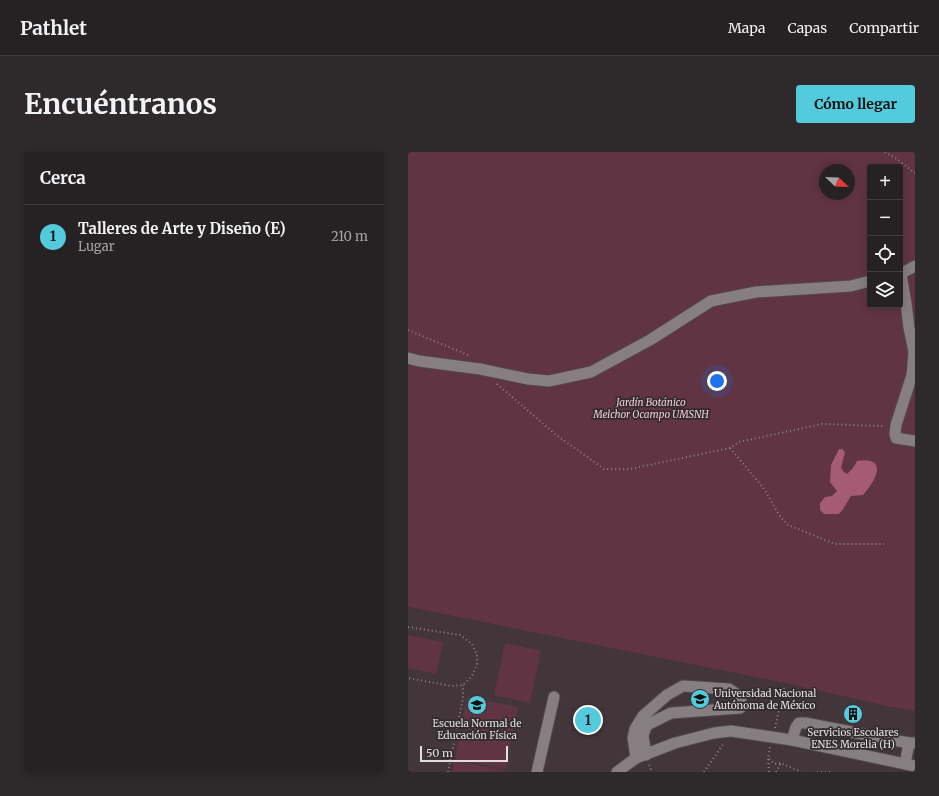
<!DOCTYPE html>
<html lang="es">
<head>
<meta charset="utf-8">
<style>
  body { margin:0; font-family:Merriweather,serif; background:#2e292a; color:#f1f3f6 }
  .controls { position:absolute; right:12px; top:12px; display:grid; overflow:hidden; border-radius:4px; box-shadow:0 2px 10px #0003 }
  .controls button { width:36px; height:36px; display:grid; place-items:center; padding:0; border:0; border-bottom:1px solid #423e40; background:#262122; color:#f1f3f6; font:20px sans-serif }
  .compass { position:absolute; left:411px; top:12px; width:36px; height:36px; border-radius:50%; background:#262122; box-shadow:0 2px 10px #0003; rotate:113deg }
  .scale { position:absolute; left:12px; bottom:10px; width:88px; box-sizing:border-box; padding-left:4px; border:2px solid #e2dedf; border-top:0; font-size:11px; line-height:14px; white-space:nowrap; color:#e2dedf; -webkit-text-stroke:3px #332c2e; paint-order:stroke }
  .you { position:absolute; left:309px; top:229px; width:14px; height:14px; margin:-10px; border:3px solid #fff; border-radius:50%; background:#1a73e8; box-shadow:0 0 0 6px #1a73e833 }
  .badge { display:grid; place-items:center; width:26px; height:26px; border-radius:50%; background:#54cadd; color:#111; font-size:13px; font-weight:700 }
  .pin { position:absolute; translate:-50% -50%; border:2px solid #fff; box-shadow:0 1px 4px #0006 }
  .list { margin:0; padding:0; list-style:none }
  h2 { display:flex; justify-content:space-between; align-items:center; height:52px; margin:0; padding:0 16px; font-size:17px }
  h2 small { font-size:13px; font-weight:400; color:#a4a3a5 }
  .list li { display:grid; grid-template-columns:26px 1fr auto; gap:12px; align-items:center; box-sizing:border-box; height:64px; padding:0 16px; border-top:1px solid #423e40 }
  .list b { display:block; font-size:15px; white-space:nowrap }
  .list p { margin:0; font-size:13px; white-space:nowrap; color:#a4a3a5 }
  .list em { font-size:13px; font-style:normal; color:#a4a3a5 }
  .icon { flex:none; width:22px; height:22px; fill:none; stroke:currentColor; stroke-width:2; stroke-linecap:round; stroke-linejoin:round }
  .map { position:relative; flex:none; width:507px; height:620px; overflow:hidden; border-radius:4px }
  header { display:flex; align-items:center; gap:24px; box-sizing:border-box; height:56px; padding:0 20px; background:#262122; border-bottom:1px solid #423e40 }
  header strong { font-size:19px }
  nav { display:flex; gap:22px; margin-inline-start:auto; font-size:14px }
  .intro { display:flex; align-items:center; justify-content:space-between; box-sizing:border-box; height:96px; padding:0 24px }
  h1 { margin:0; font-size:28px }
  .button { padding:10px 18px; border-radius:4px; background:#54cadd; color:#111; font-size:14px; font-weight:700 }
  main { display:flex; gap:24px; padding:0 24px }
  aside { flex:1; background:#262122; border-radius:4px; box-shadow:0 2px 10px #0003 }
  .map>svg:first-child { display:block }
</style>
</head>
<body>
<header>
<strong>Pathlet</strong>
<nav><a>Mapa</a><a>Capas</a><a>Compartir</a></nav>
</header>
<div class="intro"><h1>Encuéntranos</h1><a class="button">Cómo llegar</a></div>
<main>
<aside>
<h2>Cerca<small></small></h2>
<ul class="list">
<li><span class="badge">1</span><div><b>Talleres de Arte y Diseño (E)</b><p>Lugar</p></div><em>210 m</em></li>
</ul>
</aside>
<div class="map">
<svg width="507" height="620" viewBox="0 0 507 620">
  <rect width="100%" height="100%" fill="#332c2e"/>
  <path fill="#43363a" d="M0,455L378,531L482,555L507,559V620H0Z"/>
  <g fill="#613443" fill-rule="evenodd">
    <path d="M0,0H507V559L482,555L377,531L0,455ZM462,15H492V153H462ZM417,18H441V42H417Z"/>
    <path d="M0,483L35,490L28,522L0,516Z"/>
    <path d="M97,491L133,499L122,551L86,543Z"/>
    <path d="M59,545L110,555L104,586L52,576Z"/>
    <path d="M52,579L103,588L98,617L47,607Z"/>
    <path d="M46,609L96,618V620H44Z"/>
  </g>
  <path fill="#a45b73" d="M431,297H434L437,300L433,316L436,320L439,322L445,316L449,309C481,304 468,329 455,343L443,344L435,357L431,362H416L412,358V351L417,345L424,344L429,339L422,330L423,313Z"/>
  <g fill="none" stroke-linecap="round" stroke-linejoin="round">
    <g stroke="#4f494a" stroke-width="13">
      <g id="minor">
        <path d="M492,122L507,114"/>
        <path d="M493,122L498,151L501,176L506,200L504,223L488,273L487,282L488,286L507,289"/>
        <path d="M0,206L11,209L72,217L120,227L141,229L183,220L242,188L303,149L348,140L443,134L462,129"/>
        <path d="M236,567L239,573L235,583L238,603"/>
        <path d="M384,588L388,575L391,571H397L501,591"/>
        <path d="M228,606L225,586L227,577L235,564L259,543L275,534L321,537L333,545L332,556L263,561L239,573"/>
        <path d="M497,612L501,591H507"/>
        <path d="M129,620L146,545"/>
        <path d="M209,620L228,606L267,591L306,581L323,579L384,588L507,614"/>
      </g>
    </g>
    <g stroke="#8a8486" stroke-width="2" stroke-dasharray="1 3" stroke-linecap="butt">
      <path d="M477,0L489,7L507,21"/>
      <path d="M0,178L60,203L62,205"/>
      <path d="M89,232L147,282L196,317H222L322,296L331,290L414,272L476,274"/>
      <path d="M322,296L357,338L371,363L380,373L427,392H476"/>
      <path d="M0,475L52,483L64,492L69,503V512L64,524L55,533L43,534L0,526"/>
      <path d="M367,576L376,536"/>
      <path d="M361,607L367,612L372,611"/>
      <path d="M241,613L244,620"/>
      <path d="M40,620L55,546V533"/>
      <path d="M296,620L316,591"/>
      <path d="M361,620L360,606L362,595"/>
      <path d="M368,620L373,611L393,620"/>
      <path d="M409,620H424"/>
    </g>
    <use href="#minor" stroke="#867e80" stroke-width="11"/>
  </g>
  <defs>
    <g id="school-disc" transform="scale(1)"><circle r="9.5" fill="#54cadd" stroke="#332c2e"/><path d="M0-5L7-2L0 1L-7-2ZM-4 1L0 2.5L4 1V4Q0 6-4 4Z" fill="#111"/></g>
    <g id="university-disc" transform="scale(1)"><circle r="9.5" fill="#54cadd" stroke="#332c2e"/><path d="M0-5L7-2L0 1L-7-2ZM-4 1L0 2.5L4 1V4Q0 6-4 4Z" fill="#111"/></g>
    <g id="building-disc" transform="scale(1)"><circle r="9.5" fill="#54cadd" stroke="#332c2e"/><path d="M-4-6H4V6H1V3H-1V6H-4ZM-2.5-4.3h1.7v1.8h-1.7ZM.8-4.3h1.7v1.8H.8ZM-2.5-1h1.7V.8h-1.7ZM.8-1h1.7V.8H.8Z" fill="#111"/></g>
  </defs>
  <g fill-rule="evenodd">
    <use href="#school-disc" x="292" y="547"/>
    <use href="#university-disc" x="69" y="553"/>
    <use href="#building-disc" x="445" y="562"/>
  </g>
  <g text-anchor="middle" stroke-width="3.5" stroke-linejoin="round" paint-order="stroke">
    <g font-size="10" font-style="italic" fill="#f4c8d5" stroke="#332c2e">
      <text x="243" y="254">Jardín Botánico<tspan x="243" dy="12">Melchor Ocampo UMSNH</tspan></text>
    </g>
    <g font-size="10" fill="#e2dedf" stroke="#332c2e">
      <text x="306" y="545" text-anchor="start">Universidad Nacional<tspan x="306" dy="12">Autónoma de México</tspan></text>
      <text x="69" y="575">Escuela Normal de<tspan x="69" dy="12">Educación Física</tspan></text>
      <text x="445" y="584">Servicios Escolares<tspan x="445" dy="12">ENES Morelia (H)</tspan></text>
    </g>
  </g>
</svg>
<div class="controls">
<button>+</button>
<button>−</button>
<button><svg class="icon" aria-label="locate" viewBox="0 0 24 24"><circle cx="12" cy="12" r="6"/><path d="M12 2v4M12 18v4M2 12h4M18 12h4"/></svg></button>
<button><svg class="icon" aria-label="layers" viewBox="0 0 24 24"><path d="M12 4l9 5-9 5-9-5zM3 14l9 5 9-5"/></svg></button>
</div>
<svg class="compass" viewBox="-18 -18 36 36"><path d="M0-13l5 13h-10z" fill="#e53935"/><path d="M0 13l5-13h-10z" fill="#a4a3a5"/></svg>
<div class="scale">50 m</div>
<div class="you"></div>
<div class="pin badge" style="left:180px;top:568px">1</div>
</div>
</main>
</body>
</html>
